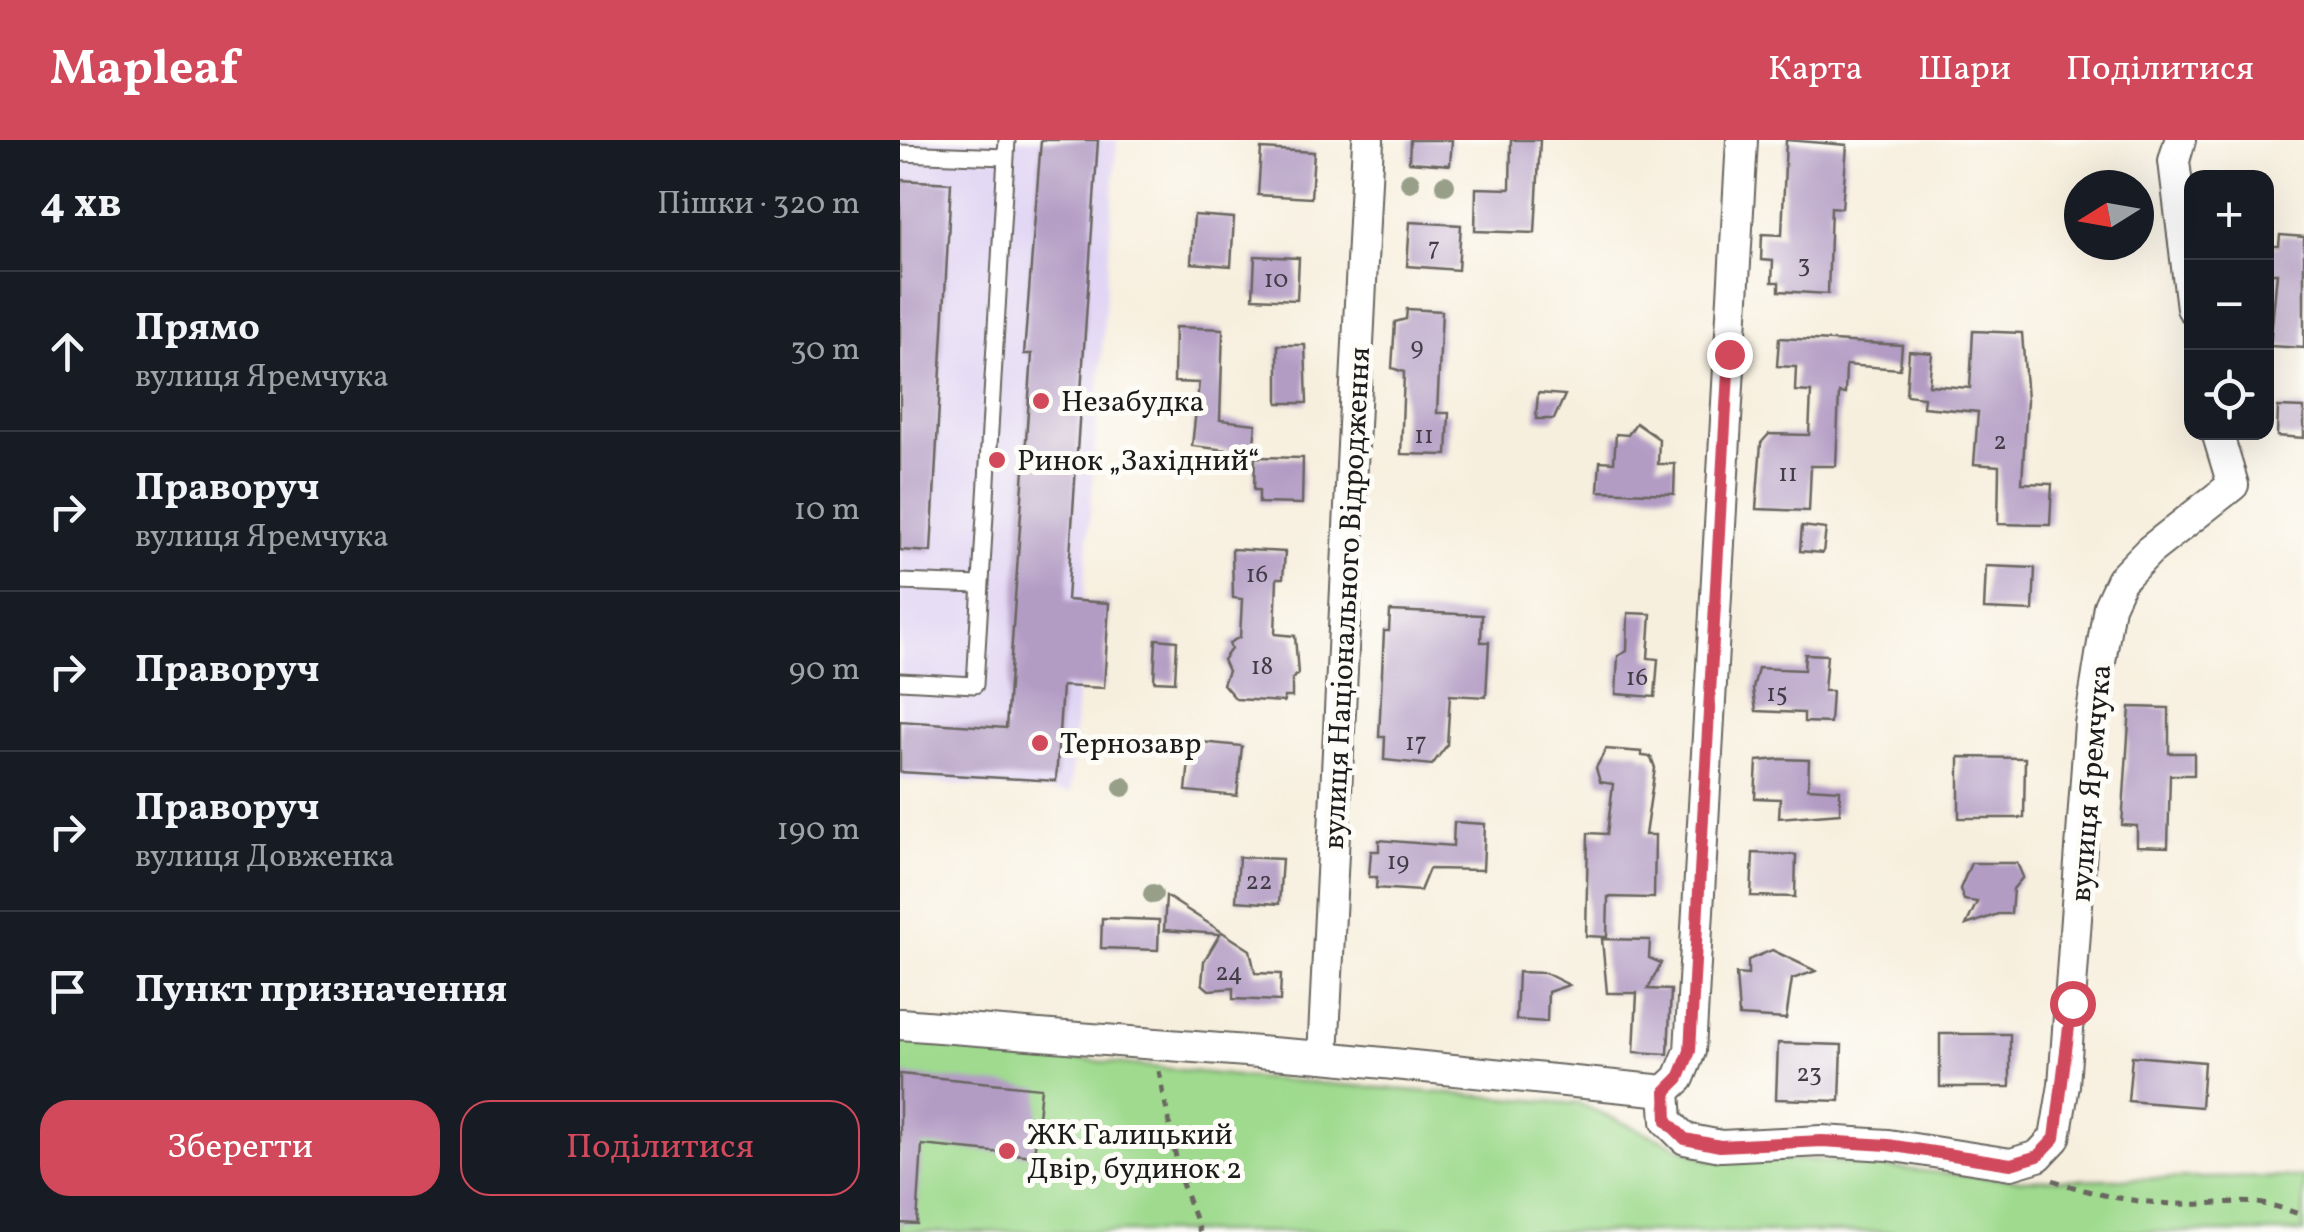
<!DOCTYPE html>
<html lang="uk">
<head>
<meta charset="utf-8">
<style>
  body { margin:0; font-family:Vollkorn,serif; background:#20242c; color:#f1f3f6 }
  .controls { position:absolute; right:30px; top:30px; display:grid; overflow:hidden; border-radius:20px; box-shadow:0 10px 40px #0002 }
  .controls button { width:90px; height:90px; display:grid; place-items:center; padding:0; border:0; border-bottom:2px solid #363941; background:#171b24; color:#f1f3f6; font:50px sans-serif }
  .compass { position:absolute; left:1164px; top:30px; width:90px; height:90px; border-radius:50%; background:#171b24; box-shadow:0 10px 40px #0002; rotate:259deg }
  .stop { position:absolute; width:30px; height:30px; margin:-22px; border:8px solid #d1495b; border-radius:50%; background:#fff }
  .stop.end { background:#d1495b; border-color:#fff; box-shadow:0 2px 10px #0008 }
  .list { margin:0; padding:0; list-style:none }
  h2 { display:flex; justify-content:space-between; align-items:center; height:130px; margin:0; padding:0 40px; font-size:42px }
  h2 small { font-size:32px; font-weight:400; color:#9ea1a6 }
  .list li { display:grid; grid-template-columns:65px 1fr auto; gap:30px; align-items:center; box-sizing:border-box; height:160px; padding:0 40px; border-top:2px solid #363941 }
  .list b { display:block; font-size:38px; white-space:nowrap }
  .list p { margin:0; font-size:32px; white-space:nowrap; color:#9ea1a6 }
  .list em { font-size:32px; font-style:normal; color:#9ea1a6 }
  .actions { display:flex; gap:20px; padding:30px 40px }
  .actions a { flex:1; padding:22px 0; border:2px solid #d1495b; border-radius:30px; text-align:center; font-size:35px; color:#d1495b }
  .actions .main { background:#d1495b; color:#fff }
  .icon { flex:none; width:55px; height:55px; fill:none; stroke:currentColor; stroke-width:2; stroke-linecap:round; stroke-linejoin:round }
  .map { position:relative; flex:none; width:1404px; height:1092px; overflow:hidden }
  header { display:flex; align-items:center; gap:60px; box-sizing:border-box; height:140px; padding:0 50px; background:#d1495b; color:#fff }
  header strong { font-size:48px }
  nav { display:flex; gap:55px; margin-inline-start:auto; font-size:35px }
  main { display:flex }
  aside { flex:1; background:#171b24 }
  .map>svg:first-child { display:block }
</style>
</head>
<body>
<header>
<strong>Mapleaf</strong>
<nav><a>Карта</a><a>Шари</a><a>Поділитися</a></nav>
</header>
<main>
<aside>
<h2>4 хв<small>Пішки · 320 m</small></h2>
<ul class="list">
<li><svg class="icon" aria-label="ahead" viewBox="0 0 24 24"><path d="M12 20V5M6 11l6-6 6 6"/></svg><div><b>Прямо</b><p>вулиця Яремчука</p></div><em>30 m</em></li>
<li><svg class="icon" aria-label="right" viewBox="0 0 24 24"><path d="M7 20v-9h11M14 6l5 5-5 5"/></svg><div><b>Праворуч</b><p>вулиця Яремчука</p></div><em>10 m</em></li>
<li><svg class="icon" aria-label="right" viewBox="0 0 24 24"><path d="M7 20v-9h11M14 6l5 5-5 5"/></svg><div><b>Праворуч</b></div><em>90 m</em></li>
<li><svg class="icon" aria-label="right" viewBox="0 0 24 24"><path d="M7 20v-9h11M14 6l5 5-5 5"/></svg><div><b>Праворуч</b><p>вулиця Довженка</p></div><em>190 m</em></li>
<li><svg class="icon" aria-label="arrive" viewBox="0 0 24 24"><path d="M6 21V4h12l-3 4 3 4H6"/></svg><div><b>Пункт призначення</b></div></li>
</ul>
<div class="actions"><a class="main">Зберегти</a><a>Поділитися</a></div>
</aside>
<div class="map">
<svg width="1404" height="1092" viewBox="0 0 1404 1092">
  <rect width="100%" height="100%" fill="#fdfcf7"/>
  <filter id="ink" filterUnits="userSpaceOnUse"><feTurbulence type="fractalNoise" baseFrequency=".01" numOctaves="2"/><feDisplacementMap in="SourceGraphic" scale="20" xChannelSelector="R" yChannelSelector="G"/><feConvolveMatrix kernelMatrix="1 2 1 2 8 2 1 2 1" color-interpolation-filters="sRGB"/></filter>
  <filter id="wash" filterUnits="userSpaceOnUse"><feTurbulence type="fractalNoise" baseFrequency=".0048" numOctaves="4" result="noise"/><feDisplacementMap in="SourceGraphic" scale="40" xChannelSelector="R" yChannelSelector="G"/><feGaussianBlur stdDeviation="2.25" result="paint"/><feColorMatrix in="noise" values="0 0 0 0 0 0 0 0 0 0 0 0 0 0 0 0 0 1.4 0 .05"/><feComposite in="paint" operator="in"/></filter>
  <g filter="url(#wash)">
    <rect width="100%" height="100%" fill="#f7efde"/>
    <path fill="#e0d4f4" d="M0,0H217L170,653L0,640Z"/>
    <path fill="#9fda8e" stroke="#5e7b55" stroke-width="2.5" d="M0,900L356,938L680,964L809,1020H914L1112,1040L1404,1037V1092H0Z"/>
    <g id="blocks">
      <g fill="#b39cc4">
        <path d="M141,0H198L167,460L209,463L204,548L162,546L156,641L0,632V581L106,588L132,214H124Z"/>
        <path d="M510,0H552L550,25L509,22Z"/>
        <path d="M611,0H640L635,93L575,91L576,48L610,49Z"/>
        <path d="M886,0L947,5L942,68L931,67L928,154L879,151V142H872L873,121L861,120L862,94L882,95Z"/>
        <path d="M361,9L414,12L411,58L358,55Z"/>
        <path d="M0,40L51,43L31,412L0,410Z"/>
        <path d="M294,75L334,78L331,126L291,123Z"/>
        <path d="M510,82L561,85L558,130L507,126Z"/>
        <path d="M1380,95L1404,97V208L1370,206L1377,133H1370L1372,106H1379Z"/>
        <path d="M355,116L399,118L397,160L353,158Z"/>
        <path d="M507,169L542,171L537,273H549L547,315L501,314L504,232L492,228L495,182L506,179Z"/>
        <path d="M275,187L323,189L320,280L356,284L353,313L292,306L299,243L274,242Z"/>
        <path d="M1073,191L1122,193L1127,260L1122,343L1152,344L1150,385L1098,384L1099,326L1074,324L1078,272L1023,267L1024,257L1006,255L1009,211L1032,213L1029,245L1070,248Z"/>
        <path d="M879,198L1002,205L1000,229L946,225L945,254L939,253L936,326H911L909,371L856,369L861,303L869,294L909,295L911,252L895,251L896,227L877,226Z"/>
        <path d="M378,205H405L407,263H378Z"/>
        <path d="M638,253L665,255L654,279H636Z"/>
        <path d="M1378,267L1404,268V298L1377,296Z"/>
        <path d="M736,283L759,299L758,324H775L774,354L698,351L700,321L714,322L716,294L728,295Z"/>
        <path d="M355,317L403,318L402,364L359,363V350H354Z"/>
        <path d="M902,386L926,389L923,413L900,411Z"/>
        <path d="M332,409L385,412L383,438H377L375,494L395,496L398,534L392,539V557H384V562L336,559L323,544L328,531L323,520L331,509L329,503L340,497L342,459L333,458Z"/>
        <path d="M1086,426L1135,428L1133,471L1084,469Z"/>
        <path d="M490,471L582,475L581,502H589L586,557L550,555L547,605L532,625L484,620L485,597H479L484,491H489Z"/>
        <path d="M728,473L751,474L748,518L758,519L755,557L716,554L718,516L727,511Z"/>
        <path d="M256,499L277,501L275,542L254,541Z"/>
        <path d="M905,514L927,515L924,551H932L930,583L904,582V573L856,571L853,549L858,528L904,530Z"/>
        <path d="M1230,567L1269,568V613H1294V635H1270L1268,707L1237,706V686L1222,685Z"/>
        <path d="M291,601L342,606L337,656L286,651Z"/>
        <path d="M706,609L742,612V616L751,617L755,628L745,695H755L754,758L708,757L707,797L686,796L688,693L707,694L713,644L700,642L696,628Z"/>
        <path d="M1059,617L1125,618L1124,678H1059Z"/>
        <path d="M881,619L909,620L908,648L940,650V673L879,678L880,659L855,658L857,621Z"/>
        <path d="M554,682L585,684L583,730L529,729L520,751L476,748L477,737H469L471,711H479V700L553,706Z"/>
        <path d="M853,713L896,715L895,757L851,756Z"/>
        <path d="M339,717L382,719L379,764L336,761Z"/>
        <path d="M1071,723H1117L1123,737L1113,749L1111,774H1098L1066,785L1077,762L1064,760L1060,749Z"/>
        <path d="M266,756L350,810L355,833L381,834L380,861L333,859V848L309,850L302,844L304,821L320,794L264,790Z"/>
        <path d="M202,778L259,780L258,810L201,808Z"/>
        <path d="M702,799L750,800L749,818L761,823L748,849L771,850L768,914L734,912L737,853H707Z"/>
        <path d="M872,810L916,831L892,839L886,879L839,876L836,834L848,835V820Z"/>
        <path d="M618,832L645,833L669,845L648,852L647,882L616,880Z"/>
        <rect x="1040" y="894" width="70" height="53"/>
        <path d="M878,903L942,905L940,961L876,959Z"/>
        <path d="M1232,916L1304,922L1301,967L1228,961Z"/>
        <path d="M0,934L141,948L134,1016L22,1005L17,1084L0,1083Z"/>
      </g>
    </g>
  </g>
  <g filter="url(#ink)">
    <use href="#blocks" fill-opacity="0" stroke="#696660" stroke-width="2.5"/>
    <g fill="none" stroke-linecap="round" stroke-linejoin="round">
      <g stroke="#696660" stroke-width="19">
        <g id="service">
          <path d="M0,13L105,17"/>
          <path d="M0,442L80,445"/>
          <path d="M0,541L75,545L107,0"/>
        </g>
      </g>
      <g stroke="#696660" stroke-width="34">
        <g id="minor">
          <path d="M1280,0L1274,21L1292,168"/>
          <path d="M0,884L423,917L765,951L767,981L785,999L821,1006L922,1001L988,1005L1111,1024L1138,1016L1155,998L1164,945L1190,584L1209,466L1221,440L1249,411L1333,345L1317,292"/>
          <path d="M423,917L468,0"/>
          <path d="M765,951L779,938L790,911L842,0"/>
        </g>
      </g>
      <g stroke="#696660" stroke-width="5" stroke-dasharray="8 8" stroke-linecap="butt">
        <path d="M259,931L280,1038L300,1092"/>
        <path d="M1153,1040C1193,1055 1232,1062 1275,1064C1331,1066 1346,1053 1404,1076"/>
      </g>
      <use href="#service" stroke="#fff" stroke-width="15"/>
      <use href="#minor" stroke="#fff" stroke-width="30"/>
    </g>
    <g fill="#989f89">
      <circle cx="510" cy="42" r="10"/>
      <circle cx="545" cy="45" r="10"/>
      <circle cx="223" cy="647" r="10"/>
      <circle cx="253" cy="754" r="10"/>
    </g>
  </g>
  <g fill="none" stroke-linecap="round" stroke-linejoin="round" filter="url(#ink)">
    <path stroke="#d1495b" stroke-width="12" d="M829,214L790,911L779,938L766,951L767,981L785,999L820,1006L922,1001L988,1005L1111,1024L1138,1016L1155,998L1172,863"/>
  </g>
  <g fill="#d1495b" stroke="#fdfcf7" stroke-width="4">
    <circle cx="141" cy="261" r="10"/>
    <circle cx="97" cy="320" r="10"/>
    <circle cx="140" cy="603" r="10"/>
    <circle cx="107" cy="1011" r="10"/>
  </g>
  <g text-anchor="middle" stroke-width="10" stroke-linejoin="round" paint-order="stroke">
    <g font-size="25" fill="#423c46">
      <text x="534" y="115">7</text>
      <text x="904" y="132">3</text>
      <text x="376" y="147">10</text>
      <text x="517" y="214">9</text>
      <text x="524" y="303">11</text>
      <text x="1100" y="309">2</text>
      <text x="888" y="341">11</text>
      <text x="357" y="442">16</text>
      <text x="362" y="534">18</text>
      <text x="737" y="545">16</text>
      <text x="877" y="561">15</text>
      <text x="516" y="610">17</text>
      <text x="498" y="729">19</text>
      <text x="359" y="749">22</text>
      <text x="329" y="840">24</text>
      <text x="909" y="941">23</text>
    </g>
    <g font-size="30" fill="#1c1c1c" stroke="#fdfcf7" text-anchor="start">
      <text x="161" y="271">Незабудка</text>
      <text x="117" y="330">Ринок „Західний“</text>
      <text x="160" y="613">Тернозавр</text>
      <text x="127" y="1004">ЖК Галицький<tspan x="127" dy="34">Двір, будинок 2</tspan></text>
    </g>
    <g font-size="30" fill="#1c1c1c" stroke="#fdfcf7">
      <text transform="translate(446 458) rotate(-87)" y="10">вулиця Національного Відродження</text>
      <text transform="translate(1190 643) rotate(-85)" y="10">вулиця Яремчука</text>
    </g>
  </g>
</svg>
<div class="controls">
<button>+</button>
<button>−</button>
<button><svg class="icon" aria-label="locate" viewBox="0 0 24 24"><circle cx="12" cy="12" r="6"/><path d="M12 2v4M12 18v4M2 12h4M18 12h4"/></svg></button>
</div>
<svg class="compass" viewBox="-18 -18 36 36"><path d="M0-13l5 13h-10z" fill="#e53935"/><path d="M0 13l5-13h-10z" fill="#9ea1a6"/></svg>
<div class="stop" style="left:1172px;top:863px"></div>
<div class="stop end" style="left:829px;top:214px"></div>
</div>
</main>
</body>
</html>
